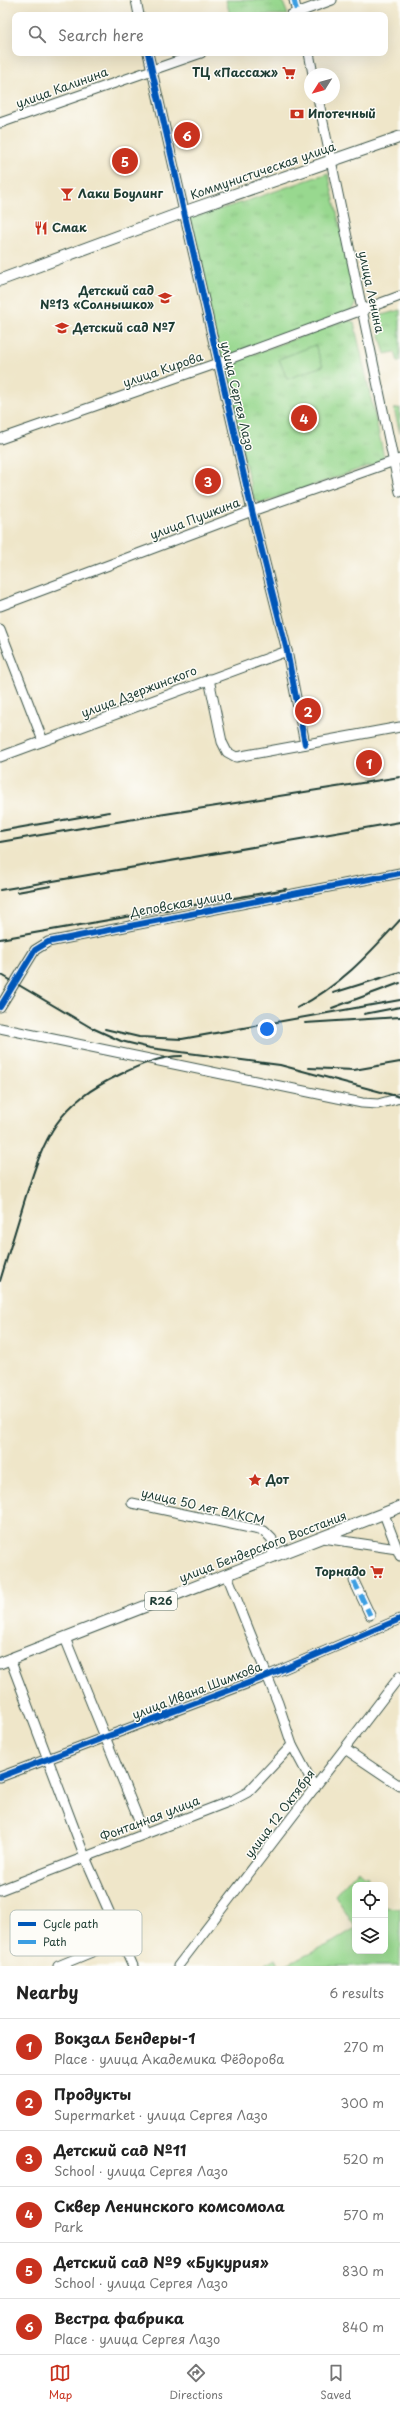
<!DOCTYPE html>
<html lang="en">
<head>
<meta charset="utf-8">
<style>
  body { margin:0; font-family:"Playpen Sans",sans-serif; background:#f6f6f6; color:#222 }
  .controls { position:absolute; right:12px; bottom:12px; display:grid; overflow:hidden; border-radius:8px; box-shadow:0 4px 16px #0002 }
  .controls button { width:36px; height:36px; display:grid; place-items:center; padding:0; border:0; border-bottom:1px solid #e0e0e0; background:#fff; color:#222; font:20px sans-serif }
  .compass { position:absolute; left:304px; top:68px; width:36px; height:36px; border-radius:50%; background:#fff; box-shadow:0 4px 16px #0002; rotate:233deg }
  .you { position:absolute; left:267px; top:1029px; width:14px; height:14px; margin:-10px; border:3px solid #fff; border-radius:50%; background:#1a73e8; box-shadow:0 0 0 6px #1a73e833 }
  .badge { display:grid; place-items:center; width:26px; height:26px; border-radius:50%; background:#c8321e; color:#fff; font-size:13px; font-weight:700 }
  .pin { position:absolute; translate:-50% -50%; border:2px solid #fff; box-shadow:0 1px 4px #0006 }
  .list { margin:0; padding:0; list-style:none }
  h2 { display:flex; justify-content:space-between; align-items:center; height:52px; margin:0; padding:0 16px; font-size:17px }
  h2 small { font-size:13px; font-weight:400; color:#767676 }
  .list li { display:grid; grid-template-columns:26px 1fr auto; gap:12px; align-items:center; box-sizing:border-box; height:56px; padding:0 16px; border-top:1px solid #e0e0e0 }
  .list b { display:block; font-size:15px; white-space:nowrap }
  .list p { margin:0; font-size:13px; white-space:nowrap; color:#767676 }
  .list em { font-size:13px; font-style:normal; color:#767676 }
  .icon { flex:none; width:22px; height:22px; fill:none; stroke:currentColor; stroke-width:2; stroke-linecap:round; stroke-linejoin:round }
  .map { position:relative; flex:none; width:400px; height:1966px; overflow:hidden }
  .search { position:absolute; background:#fff; box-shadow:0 4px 16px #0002; left:12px; right:12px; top:12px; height:44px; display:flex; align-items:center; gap:10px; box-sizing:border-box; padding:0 14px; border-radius:8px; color:#767676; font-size:15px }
  .sheet { height:388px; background:#fff }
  nav { display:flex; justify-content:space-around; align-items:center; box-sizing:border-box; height:56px; border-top:1px solid #e0e0e0; background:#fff; font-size:11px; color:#767676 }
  nav a { display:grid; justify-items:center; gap:2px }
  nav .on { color:#c8321e }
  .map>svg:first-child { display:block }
</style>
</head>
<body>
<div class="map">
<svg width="400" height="1966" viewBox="0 0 400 1966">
  <defs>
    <pattern id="park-tufts" width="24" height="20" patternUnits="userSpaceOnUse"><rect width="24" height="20" fill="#98d88f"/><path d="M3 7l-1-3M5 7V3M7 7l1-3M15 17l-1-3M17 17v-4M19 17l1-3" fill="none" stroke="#83ba7c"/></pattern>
  </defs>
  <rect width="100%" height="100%" fill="#fdfcf7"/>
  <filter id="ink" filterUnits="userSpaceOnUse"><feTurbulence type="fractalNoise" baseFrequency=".025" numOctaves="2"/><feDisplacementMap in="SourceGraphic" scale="8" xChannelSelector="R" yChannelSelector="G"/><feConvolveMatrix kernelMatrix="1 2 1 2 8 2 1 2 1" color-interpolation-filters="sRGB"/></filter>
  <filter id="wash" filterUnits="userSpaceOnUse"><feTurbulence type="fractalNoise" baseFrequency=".012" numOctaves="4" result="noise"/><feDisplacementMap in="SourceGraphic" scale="16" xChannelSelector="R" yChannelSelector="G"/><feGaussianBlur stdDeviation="0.9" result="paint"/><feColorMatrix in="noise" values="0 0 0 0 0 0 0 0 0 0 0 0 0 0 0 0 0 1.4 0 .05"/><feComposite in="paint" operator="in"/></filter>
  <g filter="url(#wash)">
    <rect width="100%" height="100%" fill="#efe6c9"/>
    <g fill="url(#park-tufts)" stroke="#5c8a62">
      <path d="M226,0H282L288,15H230Z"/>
      <path d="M328,173L357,302L350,315L218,363L186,219L244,202Z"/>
      <path d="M400,310V362H398L395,352L385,354L375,317Z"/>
      <path d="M345,320L354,322L384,457L377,463L262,503L254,500L223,373L224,365Z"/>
      <path d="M400,408V433L394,409Z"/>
    </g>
    <g fill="#98d88f" stroke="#5c8a62">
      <path d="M315,345L323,366L287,379L279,359Z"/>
      <path d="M358,1870L363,1875L368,1876L367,1885H355V1927L335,1895Z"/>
      <path d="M385,1907L400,1908V1966H282L333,1942L355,1928V1951H385Z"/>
      <path d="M275,1958L278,1966H266L265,1964Z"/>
    </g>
  </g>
  <g filter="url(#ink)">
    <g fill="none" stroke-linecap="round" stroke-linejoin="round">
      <g stroke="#3e564a" stroke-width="11">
        <g id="minor">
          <path d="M136,0L139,15"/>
          <path d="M294,0L297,13"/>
          <path d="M291,15L332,0"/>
          <path d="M148,53L252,511L287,651L305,744"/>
          <path d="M309,53L313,74"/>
          <path d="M318,98L400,492"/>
          <path d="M0,123L201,53"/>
          <path d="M0,439L218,363L400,296"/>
          <path d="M0,606L252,511L400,459"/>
          <path d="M0,629L43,741"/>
          <path d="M209,679L222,742L227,752L236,757L400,727"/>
          <path d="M0,757L287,651"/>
          <path d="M0,1007L35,950L48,942L400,873"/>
          <path d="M0,1028L362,1103L378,1104L400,1098"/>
          <path d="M132,1503L264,1531L272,1539L273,1557"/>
          <path d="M384,1514L400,1556"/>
          <path d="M323,1538L397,1549"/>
          <path d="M227,1575L278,1703L292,1745L315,1788"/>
          <path d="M354,1581L370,1615"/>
          <path d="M65,1638L144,1833"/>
          <path d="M10,1659L85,1857L133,1966"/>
          <path d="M345,1749L400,1786"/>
          <path d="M0,1777L267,1676L400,1619"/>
          <path d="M0,1890L233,1800L248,1792L292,1745"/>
          <path d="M58,1966L121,1940"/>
          <path d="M178,1966L400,1676"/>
        </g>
      </g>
      <g stroke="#3e564a" stroke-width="13">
        <g id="major">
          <path d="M0,280L184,212L400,137"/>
          <path d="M0,1663L400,1507"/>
        </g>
      </g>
      <use href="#minor" stroke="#fff" stroke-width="9"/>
      <use href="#major" stroke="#fff" stroke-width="11"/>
      <g stroke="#1f3d34" stroke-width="2">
        <path d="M0,831L109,812"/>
        <path d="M0,842L146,817L400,777"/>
        <path d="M0,890L400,822"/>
        <path d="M17,892L51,886"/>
        <path d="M0,939L286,889"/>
        <path d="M0,974L90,1027L121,1041L150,1048L280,1065L400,1097"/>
        <path d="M333,993L400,972"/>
        <path d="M297,1008C341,985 367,956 400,920"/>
        <path d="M332,1008L400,983"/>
        <path d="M364,1014L400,1007"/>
        <path d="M305,1023L400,1017"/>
        <path d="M105,1029L139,1037L182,1039L400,1000"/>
        <path d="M309,1068L354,1070L400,1062"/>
        <path d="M0,1281C8,1254 17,1226 25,1199C45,1135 57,1104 121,1074C140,1065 160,1056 182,1056"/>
      </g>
      <g stroke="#3c9ee2" stroke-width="5" stroke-dasharray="10 5" stroke-linecap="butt">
        <path d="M294,0L297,13"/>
        <path d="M354,1581L370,1615"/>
      </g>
      <g stroke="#fdfcf7" stroke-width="8">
        <g id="cycleway">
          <path d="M148,53L252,511L287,651L305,744"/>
          <path d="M0,1007L35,950L48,942L400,873"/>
          <path d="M0,1777L267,1676L400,1619"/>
        </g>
      </g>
      <use href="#cycleway" stroke="#0057b8" stroke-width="6"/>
    </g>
  </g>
  <defs>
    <g id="supermarket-bare" transform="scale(1.08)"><path d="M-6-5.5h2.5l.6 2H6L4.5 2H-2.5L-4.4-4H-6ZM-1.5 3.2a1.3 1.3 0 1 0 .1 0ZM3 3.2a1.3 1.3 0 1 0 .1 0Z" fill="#c8321e" stroke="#fdfcf7" stroke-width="2.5" paint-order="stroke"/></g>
    <g id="bank-bare" transform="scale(1.08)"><path d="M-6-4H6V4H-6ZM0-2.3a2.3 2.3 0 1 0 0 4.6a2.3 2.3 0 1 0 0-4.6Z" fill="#c8321e" stroke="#fdfcf7" stroke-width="2.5" paint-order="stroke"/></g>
    <g id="bar-bare" transform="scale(1.08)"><path d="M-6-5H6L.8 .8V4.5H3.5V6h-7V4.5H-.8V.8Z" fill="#c8321e" stroke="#fdfcf7" stroke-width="2.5" paint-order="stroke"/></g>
    <g id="restaurant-bare" transform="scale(1.08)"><path d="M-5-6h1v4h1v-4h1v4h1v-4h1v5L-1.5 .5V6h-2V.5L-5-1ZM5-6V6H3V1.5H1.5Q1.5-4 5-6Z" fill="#c8321e" stroke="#fdfcf7" stroke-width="2.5" paint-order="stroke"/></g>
    <g id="school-bare" transform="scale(1.08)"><path d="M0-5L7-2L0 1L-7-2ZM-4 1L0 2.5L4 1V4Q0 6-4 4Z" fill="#c8321e" stroke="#fdfcf7" stroke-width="2.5" paint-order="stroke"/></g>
    <g id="sight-bare" transform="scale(1.08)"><path d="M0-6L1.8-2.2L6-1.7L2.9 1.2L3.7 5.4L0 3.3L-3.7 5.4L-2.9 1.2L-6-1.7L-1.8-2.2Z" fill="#c8321e" stroke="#fdfcf7" stroke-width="2.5" paint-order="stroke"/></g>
  </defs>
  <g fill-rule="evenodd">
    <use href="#supermarket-bare" x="289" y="73"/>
    <use href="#bank-bare" x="297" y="114"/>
    <use href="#bar-bare" x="67" y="194"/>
    <use href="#restaurant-bare" x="41" y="228"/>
    <use href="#school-bare" x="165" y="298"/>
    <use href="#school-bare" x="62" y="328"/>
    <use href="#sight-bare" x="255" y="1480"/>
    <use href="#supermarket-bare" x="377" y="1572"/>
  </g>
  <g text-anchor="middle" stroke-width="3" stroke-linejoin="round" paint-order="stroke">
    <rect fill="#fdfcf7" stroke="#62766e" stroke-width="1" x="145" y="1592" width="32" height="18" rx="3"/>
    <g font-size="11" font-weight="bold" fill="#1f3d34">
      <text x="161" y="1605">R26</text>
    </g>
    <g font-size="12" font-weight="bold" fill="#1f3d34" stroke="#fdfcf7" text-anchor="start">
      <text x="278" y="77" text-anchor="end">ТЦ «Пассаж»</text>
      <text x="308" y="118">Ипотечный</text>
      <text x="78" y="198">Лаки Боулинг</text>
      <text x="52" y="232">Смак</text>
      <text x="154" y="295" text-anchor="end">Детский сад<tspan x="154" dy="14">№13 «Солнышко»</tspan></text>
      <text x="73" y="332">Детский сад №7</text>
      <text x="266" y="1484">Дот</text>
      <text x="366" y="1576" text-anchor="end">Торнадо</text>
    </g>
    <g font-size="12" fill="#1f3d34" stroke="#fdfcf7">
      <text transform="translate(62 88) rotate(-20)" y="4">улица Калинина</text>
      <text transform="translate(263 171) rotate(-19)" y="4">Коммунистическая улица</text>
      <text transform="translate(371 292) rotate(78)" y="4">улица Ленина</text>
      <text transform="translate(163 370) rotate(-19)" y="4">улица Кирова</text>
      <text transform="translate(237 396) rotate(77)" y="4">улица Сергея Лазо</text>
      <text transform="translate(195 519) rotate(-21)" y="4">улица Пушкина</text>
      <text transform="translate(139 692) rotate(-21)" y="4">улица Дзержинского</text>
      <text transform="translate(181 904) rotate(-10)" y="4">Деповская улица</text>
      <text transform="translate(203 1507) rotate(13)" y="4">улица 50 лет ВЛКСМ</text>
      <text transform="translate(263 1547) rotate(-21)" y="4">улица Бендерского Восстания</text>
      <text transform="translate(197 1691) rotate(-21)" y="4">улица Ивана Шимкова</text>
      <text transform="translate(280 1814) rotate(-53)" y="4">улица 12 Октября</text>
      <text transform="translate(150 1819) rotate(-21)" y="4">Фонтанная улица</text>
    </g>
  </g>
  <rect x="10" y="1910" width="132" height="46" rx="6" fill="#fdfcf7" stroke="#bac3bc" stroke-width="1"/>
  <rect x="18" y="1922" width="18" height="4" fill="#0057b8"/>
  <rect x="18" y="1940" width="18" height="4" fill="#3c9ee2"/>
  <g font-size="11" fill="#1f3d34">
    <text x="43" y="1928">Cycle path</text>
    <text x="43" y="1946">Path</text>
  </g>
</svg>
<div class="controls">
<button><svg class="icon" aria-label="locate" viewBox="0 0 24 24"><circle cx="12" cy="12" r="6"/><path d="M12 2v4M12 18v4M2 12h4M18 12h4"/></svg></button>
<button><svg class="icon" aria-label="layers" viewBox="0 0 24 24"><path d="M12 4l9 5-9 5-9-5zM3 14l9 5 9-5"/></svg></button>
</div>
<svg class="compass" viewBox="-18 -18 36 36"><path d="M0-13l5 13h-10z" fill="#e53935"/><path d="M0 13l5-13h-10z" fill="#767676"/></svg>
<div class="you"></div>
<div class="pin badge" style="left:369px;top:763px">1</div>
<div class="pin badge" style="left:308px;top:711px">2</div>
<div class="pin badge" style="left:208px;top:481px">3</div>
<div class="pin badge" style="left:304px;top:418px">4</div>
<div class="pin badge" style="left:125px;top:161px">5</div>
<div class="pin badge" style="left:187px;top:135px">6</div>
<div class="search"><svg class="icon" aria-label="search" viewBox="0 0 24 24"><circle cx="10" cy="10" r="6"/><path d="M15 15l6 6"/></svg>Search here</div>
</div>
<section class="sheet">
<h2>Nearby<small>6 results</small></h2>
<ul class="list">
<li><span class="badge">1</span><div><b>Вокзал Бендеры-1</b><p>Place · улица Академика Фёдорова</p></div><em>270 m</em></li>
<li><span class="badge">2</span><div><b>Продукты</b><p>Supermarket · улица Сергея Лазо</p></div><em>300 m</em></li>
<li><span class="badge">3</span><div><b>Детский сад №11</b><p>School · улица Сергея Лазо</p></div><em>520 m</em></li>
<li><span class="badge">4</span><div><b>Сквер Ленинского комсомола</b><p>Park</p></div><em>570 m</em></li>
<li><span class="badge">5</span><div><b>Детский сад №9 «Букурия»</b><p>School · улица Сергея Лазо</p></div><em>830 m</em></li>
<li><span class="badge">6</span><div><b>Вестра фабрика</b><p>Place · улица Сергея Лазо</p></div><em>840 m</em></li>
</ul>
</section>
<nav>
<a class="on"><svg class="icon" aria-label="map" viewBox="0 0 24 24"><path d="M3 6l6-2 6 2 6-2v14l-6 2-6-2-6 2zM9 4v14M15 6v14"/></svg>Map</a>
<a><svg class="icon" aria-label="directions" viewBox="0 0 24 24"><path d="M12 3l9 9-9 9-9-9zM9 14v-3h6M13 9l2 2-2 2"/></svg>Directions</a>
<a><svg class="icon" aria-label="saved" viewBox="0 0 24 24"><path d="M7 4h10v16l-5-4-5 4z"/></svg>Saved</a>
</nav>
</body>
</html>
